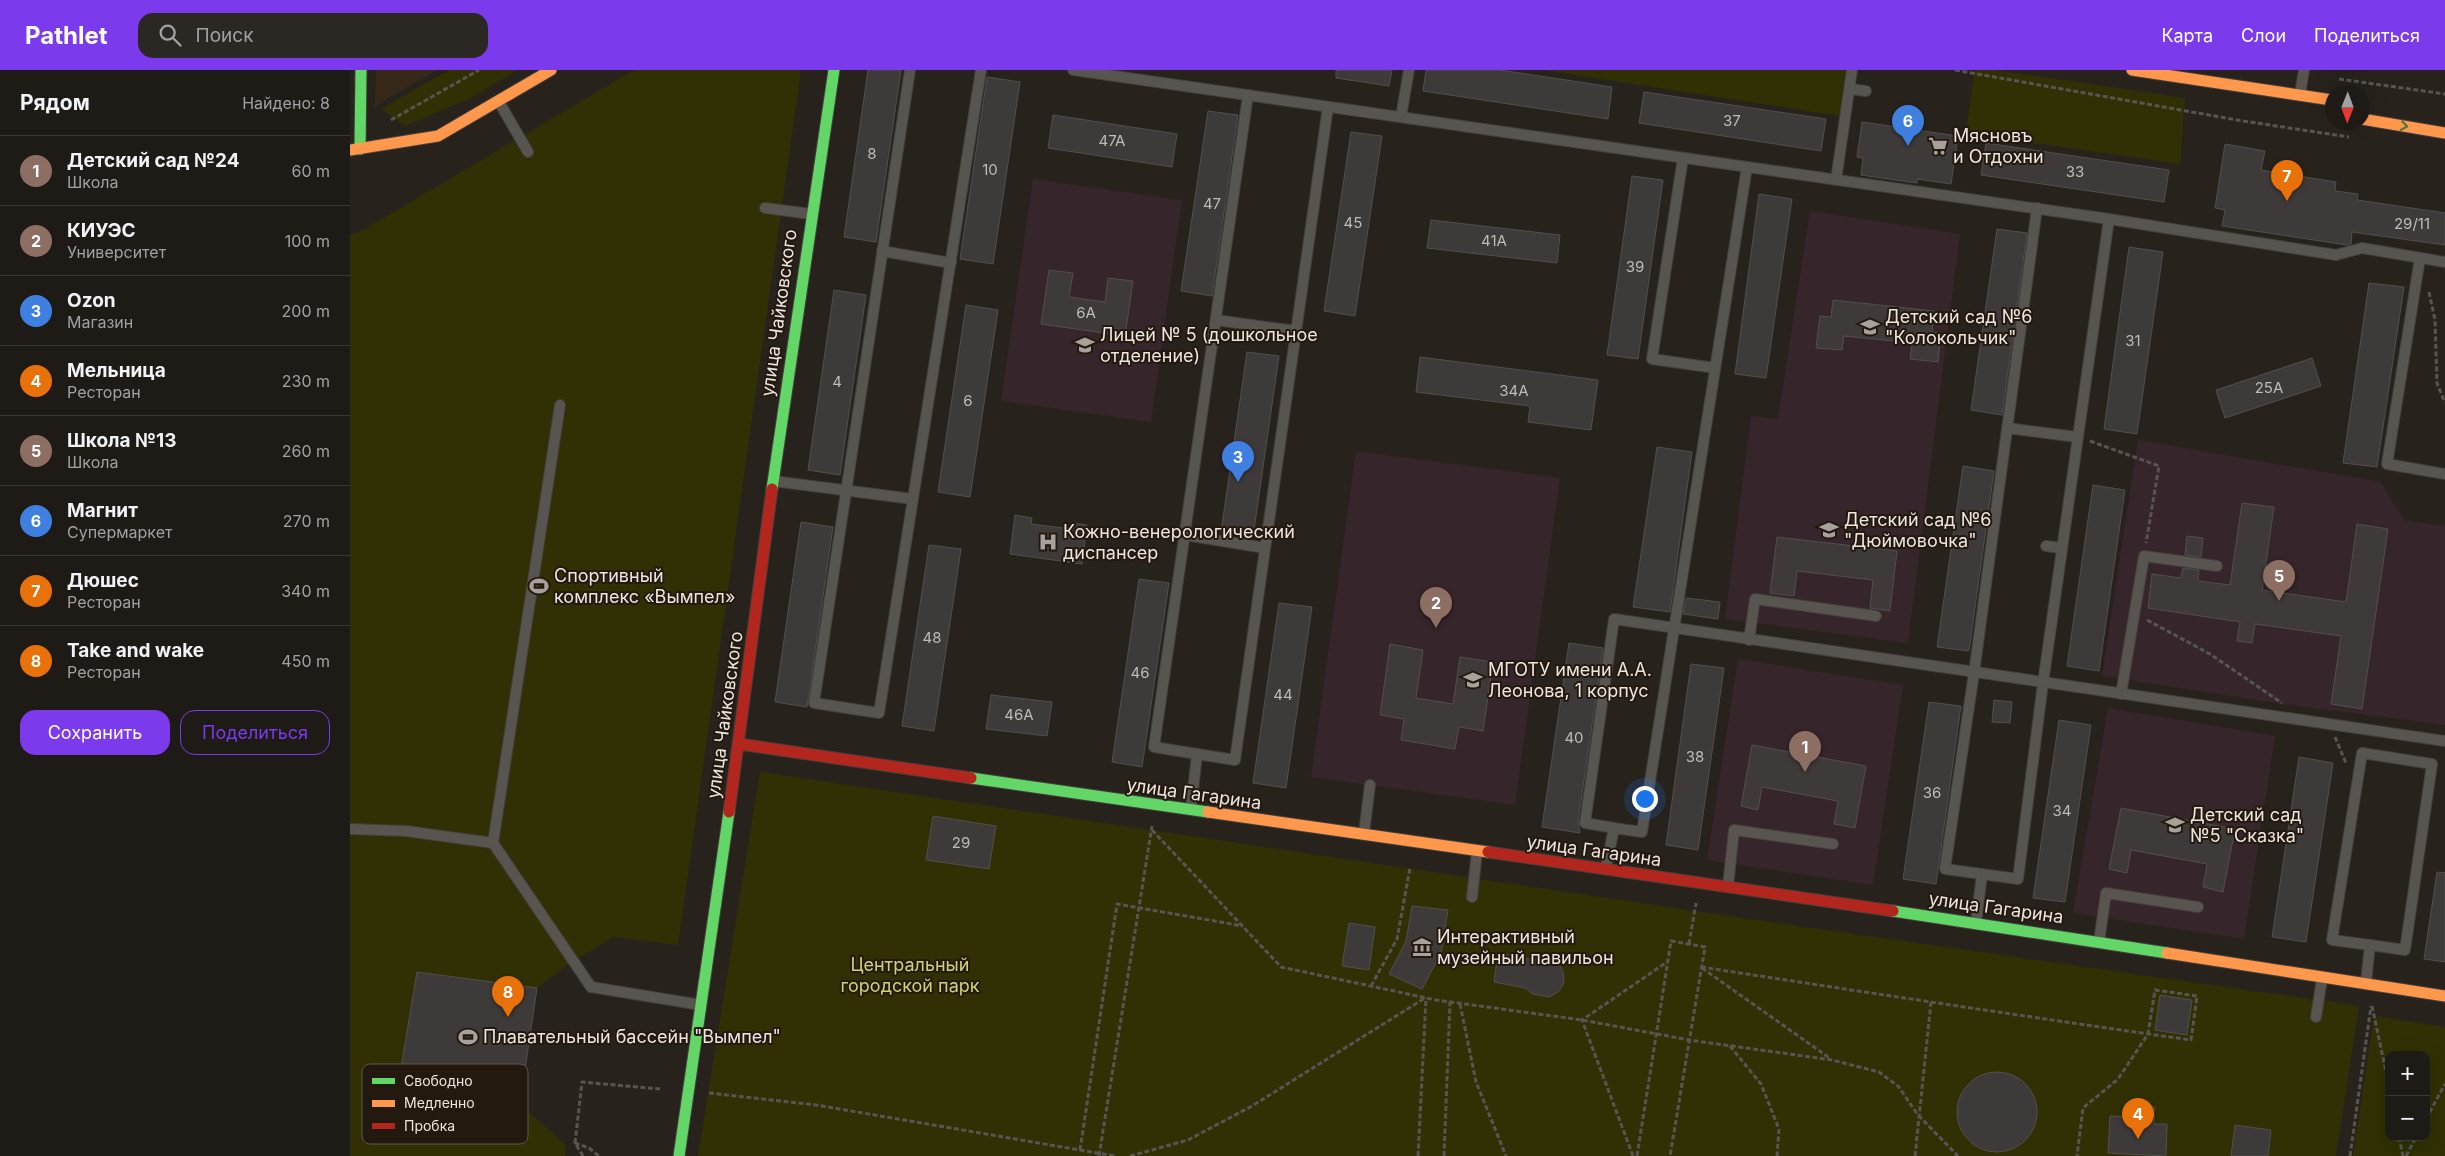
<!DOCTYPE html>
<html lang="ru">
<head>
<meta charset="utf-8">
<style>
  body { margin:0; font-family:Inter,sans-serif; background:#2b2723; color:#f1f3f6 }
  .controls { position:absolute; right:15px; bottom:15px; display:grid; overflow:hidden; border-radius:10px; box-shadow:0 5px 20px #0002 }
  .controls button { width:45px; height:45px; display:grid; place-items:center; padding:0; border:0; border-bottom:1px solid #3c3835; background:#1e1a16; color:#f1f3f6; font:25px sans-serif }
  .compass { position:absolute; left:1975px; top:15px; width:45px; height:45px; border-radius:50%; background:#1e1a16; box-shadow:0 5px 20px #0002; rotate:181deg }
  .you { position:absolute; left:1294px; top:728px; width:18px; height:18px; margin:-12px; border:4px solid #fff; border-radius:50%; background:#1a73e8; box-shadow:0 0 0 8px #1a73e833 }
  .badge { display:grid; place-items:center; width:32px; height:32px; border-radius:50%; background:#7c3aed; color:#fff; font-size:16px; font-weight:700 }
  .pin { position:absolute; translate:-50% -41px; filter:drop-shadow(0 1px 2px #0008) }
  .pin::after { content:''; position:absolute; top:26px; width:18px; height:15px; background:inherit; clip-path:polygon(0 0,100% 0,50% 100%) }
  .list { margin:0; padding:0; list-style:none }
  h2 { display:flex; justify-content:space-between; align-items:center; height:65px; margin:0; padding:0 20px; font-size:21px }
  h2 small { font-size:16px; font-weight:400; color:#a1a1a1 }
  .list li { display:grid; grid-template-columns:32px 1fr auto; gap:15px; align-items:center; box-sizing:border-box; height:70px; padding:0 20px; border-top:1px solid #3c3835 }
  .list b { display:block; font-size:19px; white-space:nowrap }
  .list p { margin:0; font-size:16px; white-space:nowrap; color:#a1a1a1 }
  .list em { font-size:16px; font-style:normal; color:#a1a1a1 }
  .actions { display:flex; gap:10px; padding:15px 20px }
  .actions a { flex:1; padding:11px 0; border:1px solid #7c3aed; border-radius:15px; text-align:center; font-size:18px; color:#7c3aed }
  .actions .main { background:#7c3aed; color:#fff }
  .icon { flex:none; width:28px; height:28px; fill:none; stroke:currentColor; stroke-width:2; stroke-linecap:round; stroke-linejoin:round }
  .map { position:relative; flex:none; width:2095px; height:1086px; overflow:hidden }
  header { display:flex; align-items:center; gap:30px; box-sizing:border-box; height:70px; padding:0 25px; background:#7c3aed; color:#fff }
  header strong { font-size:24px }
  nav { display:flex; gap:28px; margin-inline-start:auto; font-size:18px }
  .search { width:350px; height:45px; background:#2b2723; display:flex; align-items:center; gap:12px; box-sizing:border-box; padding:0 18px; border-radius:15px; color:#a1a1a1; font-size:19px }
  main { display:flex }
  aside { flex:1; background:#1e1a16 }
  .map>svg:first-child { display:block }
</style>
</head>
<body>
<header>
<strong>Pathlet</strong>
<div class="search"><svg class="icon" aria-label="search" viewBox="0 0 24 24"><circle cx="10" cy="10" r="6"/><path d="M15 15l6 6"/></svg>Поиск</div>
<nav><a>Карта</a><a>Слои</a><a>Поделиться</a></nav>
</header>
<main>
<aside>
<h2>Рядом<small>Найдено: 8</small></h2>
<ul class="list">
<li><span class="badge" style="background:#8d6e63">1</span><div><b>Детский сад №24</b><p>Школа</p></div><em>60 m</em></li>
<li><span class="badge" style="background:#8d6e63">2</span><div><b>КИУЭС</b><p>Университет</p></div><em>100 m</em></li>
<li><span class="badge" style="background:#3f7fe0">3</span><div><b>Ozon</b><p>Магазин</p></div><em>200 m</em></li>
<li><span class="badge" style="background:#e8710a">4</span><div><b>Мельница</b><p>Ресторан</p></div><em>230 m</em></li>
<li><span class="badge" style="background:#8d6e63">5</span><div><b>Школа №13</b><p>Школа</p></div><em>260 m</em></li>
<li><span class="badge" style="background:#3f7fe0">6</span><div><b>Магнит</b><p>Супермаркет</p></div><em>270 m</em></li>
<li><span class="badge" style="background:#e8710a">7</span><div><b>Дюшес</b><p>Ресторан</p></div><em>340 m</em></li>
<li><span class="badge" style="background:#e8710a">8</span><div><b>Take and wake</b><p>Ресторан</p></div><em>450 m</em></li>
</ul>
<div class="actions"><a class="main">Сохранить</a><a>Поделиться</a></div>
</aside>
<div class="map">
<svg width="2095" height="1086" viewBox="0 0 2095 1086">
  <rect width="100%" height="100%" fill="#28221d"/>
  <path fill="#37281a" d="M26,0H87L25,36Z"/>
  <g fill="#36252b">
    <path d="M683,109L832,130L801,352L651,331Z"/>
    <path d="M1460,141L1610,164L1558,573L1375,549L1401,346L1428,349Z"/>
    <path d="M1788,370L2031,412L2054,450L2095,456V655L1933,634L1752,606Z"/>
    <path d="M1006,381L1210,408L1165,735L961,707Z"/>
    <path d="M1388,589L1553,615L1523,815L1357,790Z"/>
    <path d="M1758,638L1925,666L1894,869L1723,843Z"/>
  </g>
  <g fill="#303004" fill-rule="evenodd">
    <path d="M99,0H167L121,28L55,56L31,39Z"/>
    <path d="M284,0H451L328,875L264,867L223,891L187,918L170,1034L216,1075L215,1086H0V165L15,159Z"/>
    <path d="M1194,0H1496L1490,46Z"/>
    <path d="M1625,0H1646L1835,28L1830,94L1616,63Z"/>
    <path d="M410,702L1345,841L2009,936L1986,1086H1918L1921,1060L1885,1055L1881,1086H348Z"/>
    <path d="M2024,946L2095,957V1086H2003ZM2039,985H2076V1067H2039Z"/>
  </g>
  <g fill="#3e3a3a" stroke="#524f4d">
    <path d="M518,0H551L526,172L494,167Z"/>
    <path d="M986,0H1042L1039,16L986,8Z"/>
    <path d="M1076,0H1150L1262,17L1258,49L1073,21Z"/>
    <path d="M637,7L670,12L643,194L610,189Z"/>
    <path d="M1294,22L1476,49L1471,81L1289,53Z"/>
    <path d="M858,41L888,45L862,226L831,221Z"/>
    <path d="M703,45L827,64L822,97L698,78Z"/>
    <path d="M1512,52L1608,66L1601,114L1567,109V113L1511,105L1513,88L1507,87Z"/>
    <path d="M1001,62L1032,66L1005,246L974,241Z"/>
    <path d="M1636,73L1819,100L1814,132L1631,105Z"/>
    <path d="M1875,74L1915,81L1911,100L1986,112L1985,121L2008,124L2007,130L2095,143V175L2002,162L2001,174L1997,175L1872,156L1875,140L1865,138Z"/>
    <path d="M1282,106L1313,110L1288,289L1257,285Z"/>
    <path d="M1409,124L1442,129L1416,308L1385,304Z"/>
    <path d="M1081,150L1210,165L1207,193L1077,178Z"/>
    <path d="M1647,159L1677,163L1652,345L1621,340Z"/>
    <path d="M1779,177L1813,182L1787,364L1754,359Z"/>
    <path d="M699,200L723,203L719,227L755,232L758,208L783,211L775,266L691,254Z"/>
    <path d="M2019,213L2054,217L2027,397L1993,393Z"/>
    <path d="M484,220L516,225L490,405L458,400Z"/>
    <path d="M1483,230L1584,241L1582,262L1591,263L1588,292L1560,289L1562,273L1494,266L1492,280L1466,278L1470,246L1481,247Z"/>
    <path d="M616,235L648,240L620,427L588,422Z"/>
    <path d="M897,282L929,286L903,467L871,462Z"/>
    <path d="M1070,287L1248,310L1241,360L1178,352L1180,336L1066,322Z"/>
    <path d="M1962,288L1971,316L1875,348L1866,320Z"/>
    <path d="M1307,377L1342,382L1320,542L1283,537Z"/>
    <path d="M1613,396L1644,401L1619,581L1587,577Z"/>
    <path d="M1743,415L1775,420L1749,601L1717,596Z"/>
    <path d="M1892,433L1924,437L1912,520L1996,532L2007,454L2038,459L2012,639L1981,634L1991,566L1905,554L1902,573L1887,571L1890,552L1798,538L1802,504L1831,508L1833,498L1849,500L1848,511L1880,515Z"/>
    <path d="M665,445L682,448L681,454L721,459L722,453L737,455L732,494L660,484Z"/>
    <path d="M451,452L483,457L457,637L425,632Z"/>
    <path d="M1837,466L1853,468L1851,487L1835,485Z"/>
    <path d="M1427,467L1547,481L1540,541L1520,538L1523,510L1447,501L1444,526L1420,523Z"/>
    <path d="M579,475L611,479L584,661L552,656Z"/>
    <path d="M789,509L819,513L792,697L762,692Z"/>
    <path d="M1336,528L1370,532L1368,549L1333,544Z"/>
    <path d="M929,533L962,537L936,718L903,713Z"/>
    <path d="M1219,573L1253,578L1228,752L1230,763L1192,757Z"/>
    <path d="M1040,574L1073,580L1066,628L1103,634L1110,587L1143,592L1133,661L1109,657L1105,679L1051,670L1054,649L1030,645Z"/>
    <path d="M1341,594L1374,598L1348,780L1316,775Z"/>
    <path d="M641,625L702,632L697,666L636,659Z"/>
    <path d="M1644,630L1662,632L1660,653L1642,652Z"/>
    <path d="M1579,632L1611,636L1586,814L1553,809Z"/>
    <path d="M1709,650L1741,655L1715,832L1683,828Z"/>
    <path d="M1402,675L1516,696L1505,758L1484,754L1488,731L1412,717L1408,740L1391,736Z"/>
    <path d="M1949,687L1983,693L1956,872L1922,867Z"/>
    <path d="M1771,738L1885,759L1873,822L1853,817L1857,794L1781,780L1777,803L1759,799Z"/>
    <path d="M583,746L646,756L639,799L576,790Z"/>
    <path d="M2087,802L2095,803V892L2074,889Z"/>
    <path d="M1062,836L1098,840L1091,883L1072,919L1039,904L1056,871Z"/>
    <path d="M999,853L1025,857L1019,900L992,896Z"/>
    <path d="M1148,883L1179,889L1189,884L1200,885L1208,891L1213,902L1214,913L1208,922L1199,927L1183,924L1175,918L1144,912Z"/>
    <path d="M67,902L187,918L170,1034L48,1016Z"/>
    <path d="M1810,925L1842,930L1837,965L1805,960Z"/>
    <circle cx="1647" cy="1042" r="40"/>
    <path d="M1783,1036L1805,1037L1804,1054H1817L1816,1086L1758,1083L1760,1046L1783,1047Z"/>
    <path d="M1885,1055L1921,1060L1918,1086H1881Z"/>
  </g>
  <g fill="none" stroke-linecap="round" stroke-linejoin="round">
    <g stroke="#443f3c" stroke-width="12">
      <g id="lane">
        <path d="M560,0L464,633L529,643L631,0"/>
        <path d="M723,0L1759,149L1986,185L2012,178L2095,192"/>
        <path d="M1500,19L1516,21"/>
        <path d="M1950,24L1954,0"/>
        <path d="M149,32L178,82"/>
        <path d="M1051,47L1059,0"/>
        <path d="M1333,88L1302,289L1365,298"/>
        <path d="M1486,110L1502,0"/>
        <path d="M415,138L461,144"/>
        <path d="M1687,138L1624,603L1595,799L1668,809L1693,613L1759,149"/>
        <path d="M532,181L601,193"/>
        <path d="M2070,188L2037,394L2095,404"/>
        <path d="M866,250L946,261"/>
        <path d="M210,335L143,773L241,917L351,935"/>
        <path d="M1657,358L1727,367"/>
        <path d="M423,411L563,429"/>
        <path d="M835,465L915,478"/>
        <path d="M1696,476L1712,478"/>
        <path d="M1399,570L1405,529L1526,546"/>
        <path d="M1771,624L1794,486L1867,496"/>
        <path d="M847,684L804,677L898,25"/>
        <path d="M841,738L847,684L885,690L978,37"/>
        <path d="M1264,758L1235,753L1264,549L2095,671"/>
        <path d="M0,759L56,761L143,773"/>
        <path d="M1014,763L1020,715"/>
        <path d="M1256,797L1264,758L1292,762L1397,97"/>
        <path d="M1378,816L1384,760L1483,774"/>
        <path d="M1122,827L1127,782"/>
        <path d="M1626,853L1632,804"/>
        <path d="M1749,872L1756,823L1848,837"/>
        <path d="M2016,912L2020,875L2055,880L2082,694L2012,683L1982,870L2020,875"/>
        <path d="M1966,947L1972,909"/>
      </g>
    </g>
    <g stroke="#443f3c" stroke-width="13">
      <g id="fast">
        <path d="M10,79L11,0"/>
        <path d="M422,419L484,0"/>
        <path d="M621,708L858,742"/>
        <path d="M1543,841L1817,883"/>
        <path d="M329,1086L379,742"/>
      </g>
    </g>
    <g stroke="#443f3c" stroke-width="13">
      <g id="slow">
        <path d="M1782,0L1982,30"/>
        <path d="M2012,49L2095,63"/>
        <path d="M0,80L88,66L201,0"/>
        <path d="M858,742L1138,782"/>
        <path d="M1817,883L2095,926"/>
      </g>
    </g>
    <g stroke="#443f3c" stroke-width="13">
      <g id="jam">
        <path d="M389,674L621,708"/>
        <path d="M379,742L422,419"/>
        <path d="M1138,782L1543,841"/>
      </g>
    </g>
    <g stroke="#585451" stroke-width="3" stroke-dasharray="5 2.5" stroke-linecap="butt">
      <path d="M1605,0L1887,50L1999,67"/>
      <path d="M1989,9L2095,24"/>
      <path d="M41,50L129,0"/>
      <path d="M2079,222L2085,250L2087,313L2095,333"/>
      <path d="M1740,371L1809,396L1796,473"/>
      <path d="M1797,550L1860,584L1932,633"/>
      <path d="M1985,667L1996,693"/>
      <path d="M802,760L931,897L1086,930L1232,950L1339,970L1482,990L1529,1002L1548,1016L1568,1045L1608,1086"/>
      <path d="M1339,874L1346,833"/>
      <path d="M1351,897C1514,922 1678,947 1841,970L1847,926L1805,920L1798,964L1768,1009L1733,1038L1727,1086"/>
      <path d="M1352,898L1481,989"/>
      <path d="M1021,916L1047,869L1060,798"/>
      <path d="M1110,934L1126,1012L1156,1086"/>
      <path d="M2022,936L2039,1016"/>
      <path d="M1380,976L1411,1014L1429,1059L1427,1086"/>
      <path d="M359,1023L466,1035L765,1086"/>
      <path d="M2076,1049L2095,1014"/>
      <path d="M2049,1067L2053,1086"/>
      <path d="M225,1073L232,1012L310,1019"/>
      <path d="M730,1080L767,834L893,856"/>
      <path d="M233,1086L225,1073L239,1078L249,1086"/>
      <path d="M749,1086L802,756"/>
      <path d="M780,1086L838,1070L902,1036L1075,928"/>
      <path d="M1068,1086L1076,928"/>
      <path d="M1094,1086L1100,932"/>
      <path d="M1283,1086L1232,950L1317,892"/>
      <path d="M1287,1086L1321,871L1355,877L1320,1086"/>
      <path d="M1565,1086L1581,932"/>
      <path d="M2000,1086L2021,936"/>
      <path d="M2056,1086L2066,1067"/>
    </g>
    <use href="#lane" stroke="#585450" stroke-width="10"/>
    <use href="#fast" stroke="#63d668" stroke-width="11"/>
    <use href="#slow" stroke="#ff974d" stroke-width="11"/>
    <use href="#jam" stroke="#b3261e" stroke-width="11"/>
  </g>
  <defs><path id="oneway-chevron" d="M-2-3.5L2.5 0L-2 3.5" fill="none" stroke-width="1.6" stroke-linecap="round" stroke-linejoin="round" transform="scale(1.25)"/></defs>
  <use stroke="#43783c" href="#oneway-chevron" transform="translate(2054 56) rotate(10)"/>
  <defs>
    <g id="supermarket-bare" transform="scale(1.5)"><path d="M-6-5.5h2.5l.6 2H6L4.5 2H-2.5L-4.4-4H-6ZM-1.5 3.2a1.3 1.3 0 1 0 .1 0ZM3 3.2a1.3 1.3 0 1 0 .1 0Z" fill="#a8a19b" stroke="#23190f" stroke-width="2.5" paint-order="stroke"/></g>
    <g id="school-bare" transform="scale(1.5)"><path d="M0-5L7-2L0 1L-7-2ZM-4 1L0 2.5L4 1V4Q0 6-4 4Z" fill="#a8a19b" stroke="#23190f" stroke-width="2.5" paint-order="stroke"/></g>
    <g id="hospital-bare" transform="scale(1.5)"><path d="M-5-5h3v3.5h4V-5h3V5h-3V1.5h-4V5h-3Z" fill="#a8a19b" stroke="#23190f" stroke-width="2.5" paint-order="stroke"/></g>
    <g id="stadium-bare" transform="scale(1.5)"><path d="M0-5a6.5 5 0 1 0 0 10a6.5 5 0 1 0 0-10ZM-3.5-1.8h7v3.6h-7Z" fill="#a8a19b" stroke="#23190f" stroke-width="2.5" paint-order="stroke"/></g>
    <g id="university-bare" transform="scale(1.5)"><path d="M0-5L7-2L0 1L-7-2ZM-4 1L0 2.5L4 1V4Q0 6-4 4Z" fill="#a8a19b" stroke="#23190f" stroke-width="2.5" paint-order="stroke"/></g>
    <g id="museum-bare" transform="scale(1.5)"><path d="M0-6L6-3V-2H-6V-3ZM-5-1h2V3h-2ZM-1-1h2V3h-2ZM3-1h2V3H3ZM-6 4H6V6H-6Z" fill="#a8a19b" stroke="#23190f" stroke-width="2.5" paint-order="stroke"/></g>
  </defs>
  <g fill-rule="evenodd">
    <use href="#supermarket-bare" x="1588" y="76"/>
    <use href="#school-bare" x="1520" y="257"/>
    <use href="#school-bare" x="735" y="275"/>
    <use href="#school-bare" x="1479" y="460"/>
    <use href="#hospital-bare" x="698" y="472"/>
    <use href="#stadium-bare" x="189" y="516"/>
    <use href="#university-bare" x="1123" y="610"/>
    <use href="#school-bare" x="1825" y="755"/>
    <use href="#museum-bare" x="1072" y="877"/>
    <use href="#stadium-bare" x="118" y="967"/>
  </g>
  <g text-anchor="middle" stroke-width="4" stroke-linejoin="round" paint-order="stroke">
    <g font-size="15" fill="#c1bab6">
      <text x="1382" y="56">37</text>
      <text x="762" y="76">47А</text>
      <text x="522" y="89">8</text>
      <text x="640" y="105">10</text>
      <text x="1725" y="107">33</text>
      <text x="862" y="139">47</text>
      <text x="1003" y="158">45</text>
      <text x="2062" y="159">29/11</text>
      <text x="1144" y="176">41А</text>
      <text x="1285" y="202">39</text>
      <text x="736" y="248">6А</text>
      <text x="1783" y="276">31</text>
      <text x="487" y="317">4</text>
      <text x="1919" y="323">25А</text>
      <text x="1164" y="326">34А</text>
      <text x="618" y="336">6</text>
      <text x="582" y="573">48</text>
      <text x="790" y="608">46</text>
      <text x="933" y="630">44</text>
      <text x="669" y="650">46А</text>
      <text x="1224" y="673">40</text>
      <text x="1345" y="692">38</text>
      <text x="1582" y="728">36</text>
      <text x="1712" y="746">34</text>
      <text x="611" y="778">29</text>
    </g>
    <g font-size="18" fill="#ede5df" stroke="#23190f" text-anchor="start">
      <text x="1603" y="72">Мясновъ<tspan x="1603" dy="21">и Отдохни</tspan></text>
      <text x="1535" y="253">Детский сад №6<tspan x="1535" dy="21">"Колокольчик"</tspan></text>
      <text x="750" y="271">Лицей № 5 (дошкольное<tspan x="750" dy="21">отделение)</tspan></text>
      <text x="1494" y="456">Детский сад №6<tspan x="1494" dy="21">"Дюймовочка"</tspan></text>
      <text x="713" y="468">Кожно-венерологический<tspan x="713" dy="21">диспансер</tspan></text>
      <text x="204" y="512">Спортивный<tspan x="204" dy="21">комплекс «Вымпел»</tspan></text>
      <text x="1138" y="606">МГОТУ имени А.А.<tspan x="1138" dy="21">Леонова, 1 корпус</tspan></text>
      <text x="1840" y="751">Детский сад<tspan x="1840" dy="21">№5 "Сказка"</tspan></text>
      <text x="1087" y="873">Интерактивный<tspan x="1087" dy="21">музейный павильон</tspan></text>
      <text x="133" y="973">Плавательный бассейн "Вымпел"</text>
    </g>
    <g font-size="18" fill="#ede5df" stroke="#23190f">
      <text transform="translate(429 243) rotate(-82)" y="6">улица Чайковского</text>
      <text transform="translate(375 645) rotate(-82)" y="6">улица Чайковского</text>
      <text transform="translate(844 724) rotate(8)" y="6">улица Гагарина</text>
      <text transform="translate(1244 781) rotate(8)" y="6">улица Гагарина</text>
      <text transform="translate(1646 838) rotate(8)" y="6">улица Гагарина</text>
    </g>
    <g font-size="18" fill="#d0d375" stroke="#23190f">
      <text x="560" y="901">Центральный<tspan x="560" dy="21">городской парк</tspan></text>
    </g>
  </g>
  <rect x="12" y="994" width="166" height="80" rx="8" fill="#23190f" stroke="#60564d" stroke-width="1"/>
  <rect x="22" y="1008" width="23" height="6" fill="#63d668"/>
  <rect x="22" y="1030" width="23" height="7" fill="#ff974d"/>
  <rect x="22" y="1053" width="23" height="6" fill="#b3261e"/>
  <g font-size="14" fill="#ede5df">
    <text x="54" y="1016">Свободно</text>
    <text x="54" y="1038">Медленно</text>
    <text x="54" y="1061">Пробка</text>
  </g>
</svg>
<div class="controls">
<button>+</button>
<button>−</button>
</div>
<svg class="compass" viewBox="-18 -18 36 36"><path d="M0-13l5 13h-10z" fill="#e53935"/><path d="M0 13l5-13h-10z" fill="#a1a1a1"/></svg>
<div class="you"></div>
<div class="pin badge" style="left:1455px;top:702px;background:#8d6e63">1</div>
<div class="pin badge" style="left:1086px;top:558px;background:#8d6e63">2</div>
<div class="pin badge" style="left:888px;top:412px;background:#3f7fe0">3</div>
<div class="pin badge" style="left:1788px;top:1069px;background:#e8710a">4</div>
<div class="pin badge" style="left:1929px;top:531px;background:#8d6e63">5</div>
<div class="pin badge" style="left:1558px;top:76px;background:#3f7fe0">6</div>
<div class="pin badge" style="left:1937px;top:131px;background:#e8710a">7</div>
<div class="pin badge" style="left:158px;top:947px;background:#e8710a">8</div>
</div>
</main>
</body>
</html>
